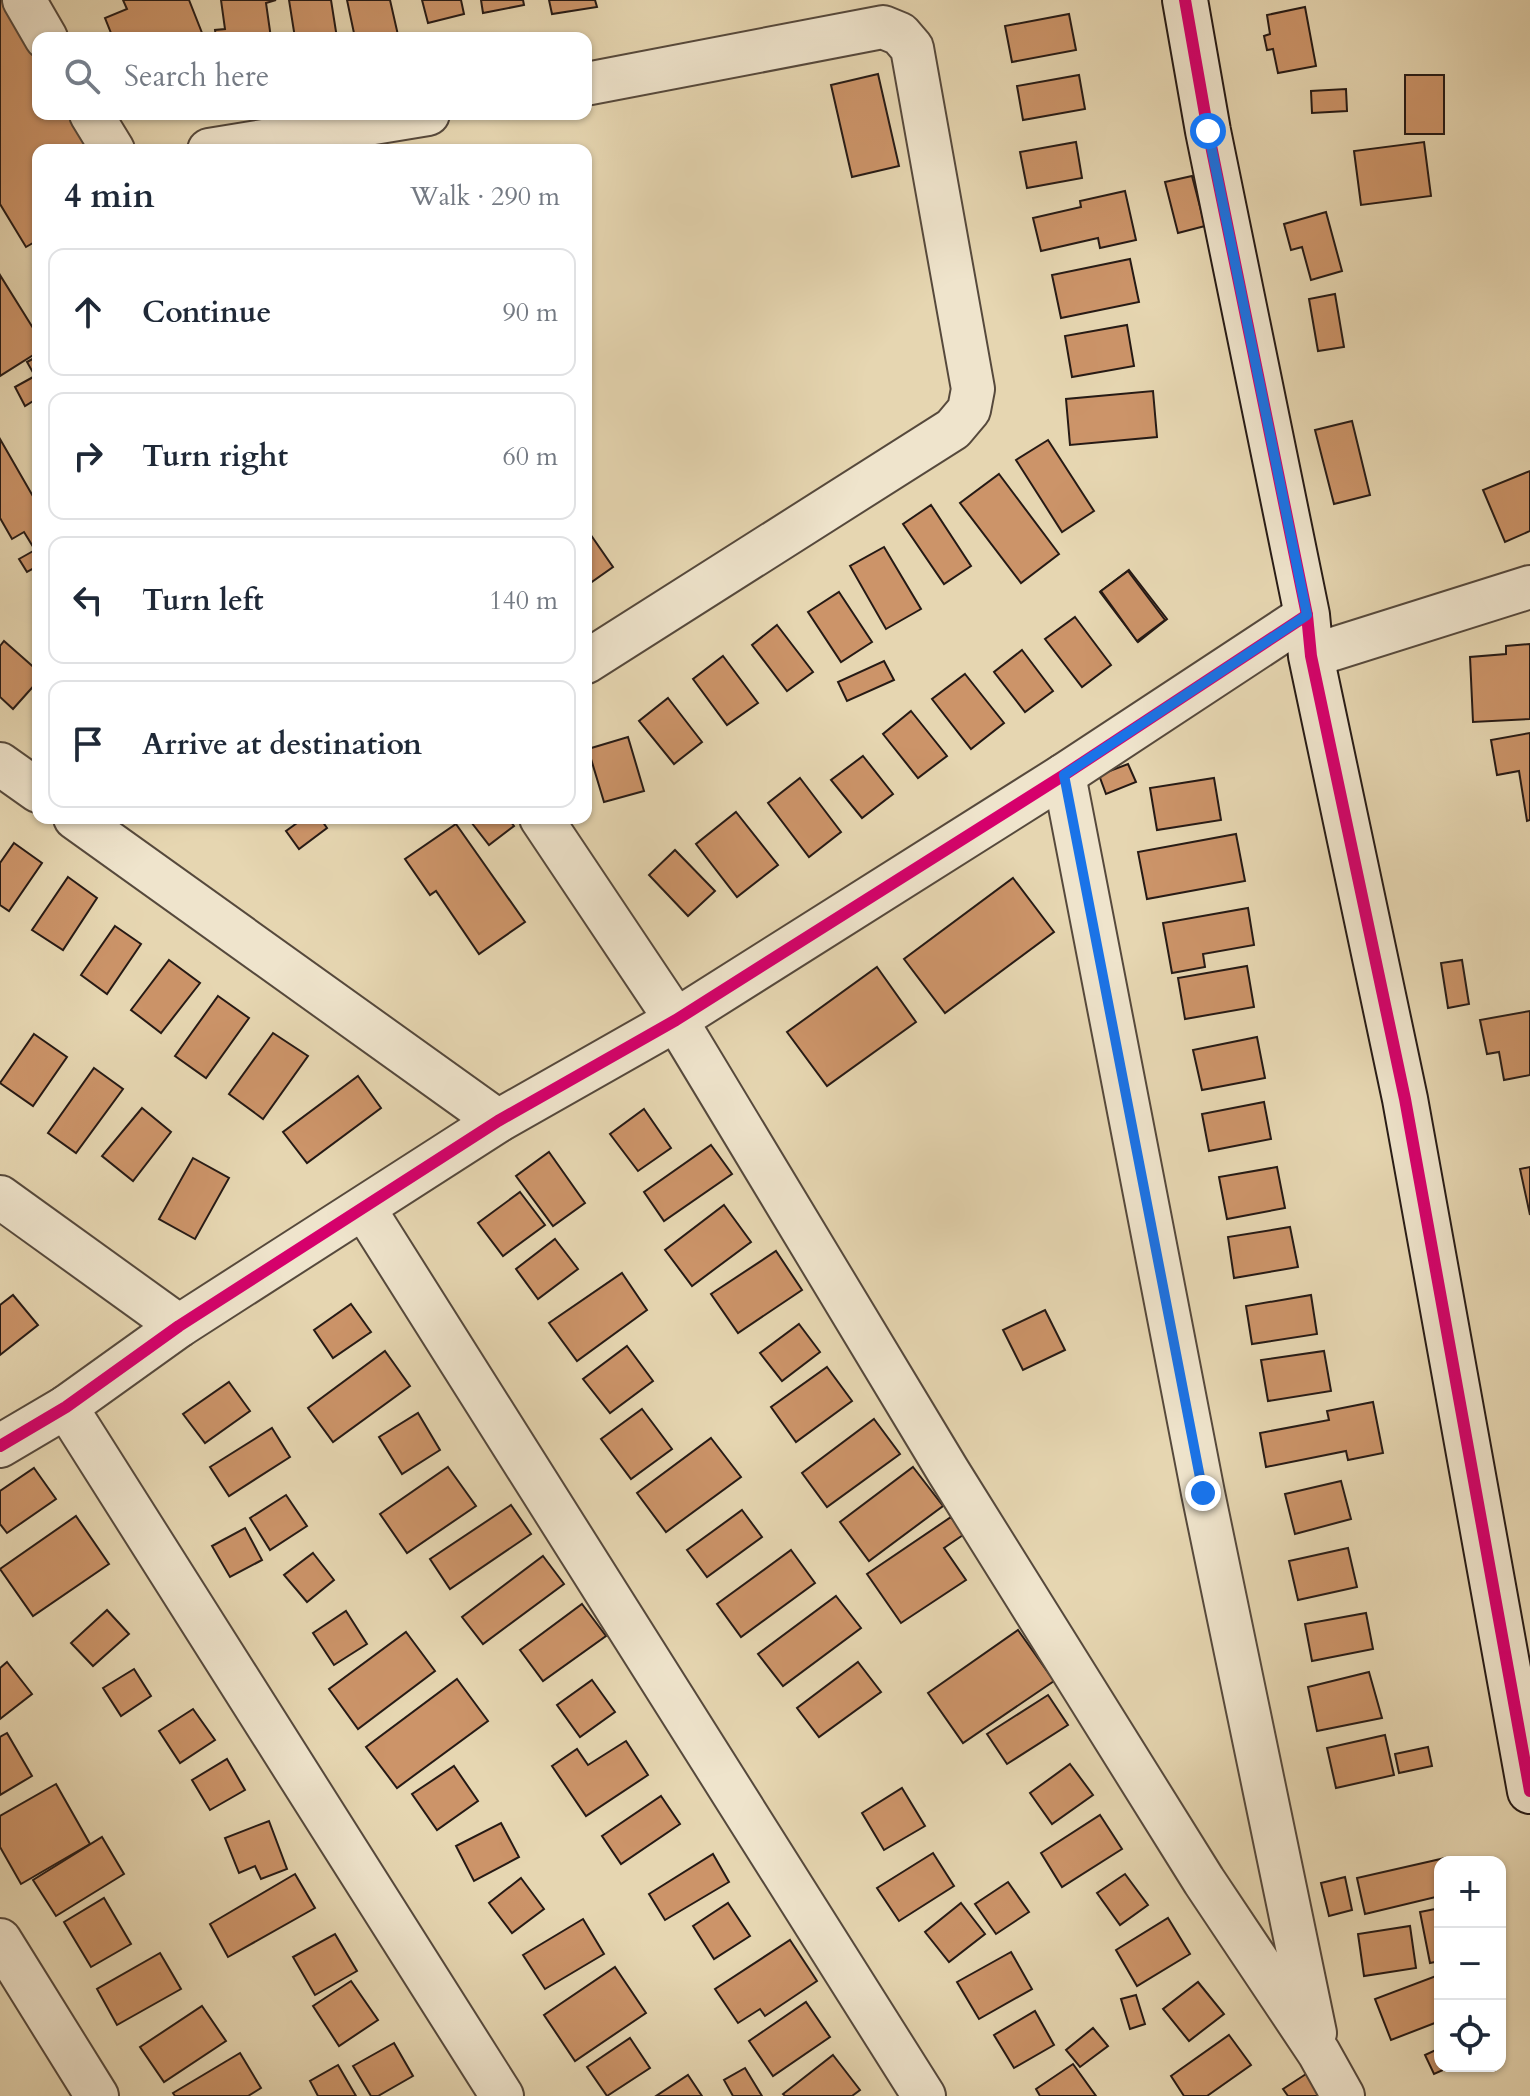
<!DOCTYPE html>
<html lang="en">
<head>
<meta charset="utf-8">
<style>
  body { margin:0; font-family:Cardo,serif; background:#f2f2f3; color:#1f2937 }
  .controls { position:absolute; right:24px; bottom:24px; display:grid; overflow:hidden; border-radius:16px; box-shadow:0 2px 6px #0004 }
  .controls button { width:72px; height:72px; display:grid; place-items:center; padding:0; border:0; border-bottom:2px solid #e0e1e3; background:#fff; color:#1f2937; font:40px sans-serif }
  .stop { position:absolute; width:24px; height:24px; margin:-18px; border:6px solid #1a73e8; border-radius:50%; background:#fff }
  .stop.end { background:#1a73e8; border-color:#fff; box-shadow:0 2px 8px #0008 }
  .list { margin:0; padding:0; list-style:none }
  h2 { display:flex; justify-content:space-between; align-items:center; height:104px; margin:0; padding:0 32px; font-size:34px }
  h2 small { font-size:26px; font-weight:400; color:#747a83 }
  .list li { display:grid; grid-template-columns:52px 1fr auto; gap:24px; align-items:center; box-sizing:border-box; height:128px; margin:0 16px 16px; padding:0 16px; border:2px solid #e0e1e3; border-radius:16px }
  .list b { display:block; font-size:30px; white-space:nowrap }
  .list em { font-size:26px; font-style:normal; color:#747a83 }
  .icon { flex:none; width:44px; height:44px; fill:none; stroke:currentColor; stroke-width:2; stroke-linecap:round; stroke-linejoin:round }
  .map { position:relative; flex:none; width:1530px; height:2096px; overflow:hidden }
  .search { position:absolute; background:#fff; box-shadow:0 2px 6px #0004; left:32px; top:32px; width:560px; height:88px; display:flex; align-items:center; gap:20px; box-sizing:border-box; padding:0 28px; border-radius:16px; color:#747a83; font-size:30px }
  .panel { position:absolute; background:#fff; box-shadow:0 2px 6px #0004; left:32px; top:144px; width:560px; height:680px; border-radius:16px }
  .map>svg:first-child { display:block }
</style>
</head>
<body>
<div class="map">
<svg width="1530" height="2096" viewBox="0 0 1530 2096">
  <rect width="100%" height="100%" fill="#e6d6b1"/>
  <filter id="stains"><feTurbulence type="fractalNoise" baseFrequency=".0025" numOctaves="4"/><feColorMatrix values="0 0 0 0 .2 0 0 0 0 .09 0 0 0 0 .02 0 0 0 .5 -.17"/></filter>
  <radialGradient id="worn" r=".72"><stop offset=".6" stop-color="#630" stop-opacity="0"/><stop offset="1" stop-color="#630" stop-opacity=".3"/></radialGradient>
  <g fill="#cc9469" stroke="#261a15" stroke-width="2">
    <path d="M0,0H9L38,48V114H78L100,150H38V240L26,247L0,204Z"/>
    <path d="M123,0H189L204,38H113L105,18L127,9Z"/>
    <path d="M221,0H276L266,3L271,38H216L215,30L225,29Z"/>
    <path d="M289,0H331L337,38H295Z"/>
    <path d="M347,0H390L398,35L355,38Z"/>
    <path d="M422,0H461L464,14L428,23Z"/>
    <path d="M481,0H523L524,5L483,13Z"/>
    <path d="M549,0H595L597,7L552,14Z"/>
    <path d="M1305,7L1316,66L1278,73L1273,49L1267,50L1264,36L1270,34L1267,15Z"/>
    <path d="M1069,14L1076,50L1012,62L1005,26Z"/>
    <path d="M878,74L899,166L852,177L831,85Z"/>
    <path d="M1079,75L1085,109L1023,120L1017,86Z"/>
    <rect x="1405" y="75" width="39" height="59"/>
    <path d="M1346,89L1347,111L1312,113L1311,91Z"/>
    <path d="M1076,142L1082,178L1027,188L1020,152Z"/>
    <path d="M1424,142L1431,196L1361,205L1354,151Z"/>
    <path d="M1192,176L1205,226L1178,233L1165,182Z"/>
    <path d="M1125,191L1136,240L1100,248L1098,238L1041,251L1033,218L1081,207L1080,201Z"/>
    <path d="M1326,212L1342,271L1311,280L1302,247L1291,250L1284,224Z"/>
    <path d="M1130,259L1139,302L1061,318L1052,275Z"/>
    <path d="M0,275L38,336V352L0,376Z"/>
    <path d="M1335,294L1344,347L1318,351L1309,299Z"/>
    <path d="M1127,325L1134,366L1072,377L1065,336Z"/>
    <path d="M38,356V398L25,406L15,387L35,376L27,362Z"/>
    <path d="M1153,391L1157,437L1070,445L1066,399Z"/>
    <path d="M1352,421L1370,495L1334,504L1315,430Z"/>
    <path d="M0,439L38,505V566L27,572L19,559L35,550L24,532L12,539L0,518Z"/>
    <path d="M1048,440L1094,511L1062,532L1016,460Z"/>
    <path d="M1530,471V531L1505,542L1483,490Z"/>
    <path d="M999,474L1059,554L1021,583L960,503Z"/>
    <path d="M931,505L971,566L944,584L903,524Z"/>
    <path d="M586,528L613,567L586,586Z"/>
    <path d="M884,547L921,609L886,629L850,566Z"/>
    <path d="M1129,570L1167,619L1138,642L1100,592Z"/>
    <path d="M1128,571L1165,620L1137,641L1101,591Z"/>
    <path d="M839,592L872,642L841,662L808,612Z"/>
    <path d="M1075,617L1111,665L1082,687L1045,639Z"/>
    <path d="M777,625L813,672L787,691L752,645Z"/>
    <path d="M4,641L38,671V681L13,709L0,697V646Z"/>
    <path d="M1530,644V719L1473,722L1470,657L1506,654V646Z"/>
    <path d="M1022,650L1053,691L1025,712L994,672Z"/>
    <path d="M723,656L758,703L727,725L693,679Z"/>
    <path d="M884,661L894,680L847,701L838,682Z"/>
    <path d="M965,674L1004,723L971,749L932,699Z"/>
    <path d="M668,698L702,742L674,764L639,721Z"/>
    <path d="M911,711L947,756L918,778L883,734Z"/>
    <path d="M1530,733V820L1527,821L1519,771L1497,775L1491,740Z"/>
    <path d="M628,737L644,791L604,802L588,749Z"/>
    <path d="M863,756L893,794L862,818L831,780Z"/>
    <path d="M1128,764L1136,782L1106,794L1099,775Z"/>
    <path d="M800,778L841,832L809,857L768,803Z"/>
    <path d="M1214,778L1221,820L1157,830L1150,788Z"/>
    <path d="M736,812L778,865L737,897L696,844Z"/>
    <path d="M304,818H320L327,828L299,849L286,831Z"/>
    <path d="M468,818H508L514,826L489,845Z"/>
    <path d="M456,824L525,922L479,954L436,891L430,895L405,859Z"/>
    <path d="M1236,834L1245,881L1147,899L1138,852Z"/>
    <path d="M14,843L42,863L9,911L0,905V863Z"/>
    <path d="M675,850L715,891L688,916L649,875Z"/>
    <path d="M68,877L97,898L63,950L32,930Z"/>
    <path d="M1013,878L1054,932L945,1013L904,959Z"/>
    <path d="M1248,908L1254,945L1203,954L1205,967L1172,973L1163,923Z"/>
    <path d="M115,926L141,944L107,994L81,975Z"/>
    <path d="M169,960L200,983L161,1033L131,1010Z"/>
    <path d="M1462,960L1469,1004L1448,1008L1441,963Z"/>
    <path d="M1247,966L1254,1007L1185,1019L1178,978Z"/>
    <path d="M877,967L916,1022L827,1086L787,1032Z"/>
    <path d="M218,996L249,1018L206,1078L175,1056Z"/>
    <path d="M1530,1011V1075L1504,1080L1499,1052L1487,1054L1480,1020Z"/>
    <path d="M273,1033L308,1056L263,1119L229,1094Z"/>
    <path d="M34,1034L67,1057L33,1106L0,1083Z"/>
    <path d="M1257,1037L1265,1078L1202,1090L1193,1050Z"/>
    <path d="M94,1068L123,1089L76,1153L48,1133Z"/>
    <path d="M358,1076L381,1108L307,1163L283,1132Z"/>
    <path d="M1264,1102L1271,1139L1209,1151L1202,1114Z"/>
    <path d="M142,1108L171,1132L133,1181L102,1156Z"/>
    <path d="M644,1109L671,1148L638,1171L610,1134Z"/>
    <path d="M711,1145L732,1174L664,1221L644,1192Z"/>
    <path d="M549,1152L585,1203L553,1226L516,1176Z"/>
    <path d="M193,1158L229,1178L195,1239L159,1219Z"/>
    <path d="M1277,1167L1285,1208L1227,1219L1219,1177Z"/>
    <path d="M1530,1167V1215L1520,1169Z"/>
    <path d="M520,1192L545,1225L503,1256L478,1223Z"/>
    <path d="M724,1205L751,1242L692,1286L665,1250Z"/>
    <path d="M1290,1227L1298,1267L1234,1278L1228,1237Z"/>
    <path d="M555,1239L578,1269L538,1299L516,1269Z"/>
    <path d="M776,1251L802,1290L738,1333L711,1294Z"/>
    <path d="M622,1273L647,1310L577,1361L549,1323Z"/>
    <path d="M13,1295L38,1325L0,1355V1305Z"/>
    <path d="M1311,1295L1317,1334L1252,1344L1246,1306Z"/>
    <path d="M351,1304L371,1332L333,1358L314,1330Z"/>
    <path d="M1045,1310L1065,1350L1023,1370L1003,1330Z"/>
    <path d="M799,1324L820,1352L782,1381L760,1353Z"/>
    <path d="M627,1346L653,1381L610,1413L583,1379Z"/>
    <path d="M385,1351L410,1386L333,1442L308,1408Z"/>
    <path d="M1324,1351L1331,1391L1268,1401L1261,1360Z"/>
    <path d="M827,1367L852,1401L796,1442L771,1407Z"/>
    <path d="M229,1382L250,1411L205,1443L183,1414Z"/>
    <path d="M1373,1402L1383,1453L1348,1460L1346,1451L1266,1467L1260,1433L1329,1420L1327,1411Z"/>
    <path d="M642,1409L672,1449L631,1479L601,1439Z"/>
    <path d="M418,1413L440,1450L402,1474L379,1437Z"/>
    <path d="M874,1419L900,1454L827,1507L802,1473Z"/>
    <path d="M272,1428L290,1457L229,1496L210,1467Z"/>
    <path d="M711,1438L741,1477L666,1532L637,1493Z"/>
    <path d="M448,1467L476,1506L407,1553L380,1514Z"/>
    <path d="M913,1467L943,1506L869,1561L840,1522Z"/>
    <path d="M34,1468L56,1499L7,1533L0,1524V1491Z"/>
    <path d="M1341,1481L1351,1519L1295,1534L1285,1494Z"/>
    <path d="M286,1495L307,1526L270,1550L250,1518Z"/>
    <path d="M511,1505L531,1534L450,1589L430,1559Z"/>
    <path d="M742,1510L762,1537L707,1577L687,1550Z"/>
    <path d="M76,1516L109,1564L33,1616L0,1569Z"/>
    <path d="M951,1517L963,1535L944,1548L966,1580L901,1623L867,1574Z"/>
    <path d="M245,1528L262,1560L230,1577L212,1546Z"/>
    <path d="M1348,1548L1357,1587L1298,1600L1289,1561Z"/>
    <path d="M791,1550L815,1583L741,1637L717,1604Z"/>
    <path d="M313,1553L334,1580L307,1602L284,1575Z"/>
    <path d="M543,1556L564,1584L483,1644L462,1617Z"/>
    <path d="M836,1596L861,1628L783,1686L758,1654Z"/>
    <path d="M582,1604L606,1636L543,1681L520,1650Z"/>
    <path d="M107,1610L129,1634L93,1666L71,1643Z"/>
    <path d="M346,1611L367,1644L334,1665L313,1633Z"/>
    <path d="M1366,1613L1373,1649L1312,1661L1305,1624Z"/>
    <path d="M1018,1630L1054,1681L963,1743L928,1693Z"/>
    <path d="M406,1632L435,1671L358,1729L329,1689Z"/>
    <path d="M7,1662L32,1694L0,1719V1668Z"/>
    <path d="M858,1662L881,1692L819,1737L797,1708Z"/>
    <path d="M134,1669L151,1696L121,1716L103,1688Z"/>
    <path d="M1369,1672L1382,1718L1317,1731L1308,1687Z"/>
    <path d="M457,1679L488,1721L397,1788L366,1747Z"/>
    <path d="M592,1680L615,1712L580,1737L557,1705Z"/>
    <path d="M1048,1695L1068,1725L1007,1764L987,1734Z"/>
    <path d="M193,1709L215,1740L180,1763L159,1731Z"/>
    <path d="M7,1733L32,1776L0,1795V1737Z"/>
    <path d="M1385,1735L1394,1775L1336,1788L1327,1748Z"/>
    <path d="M626,1741L648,1775L586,1816L552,1766L577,1749L588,1765Z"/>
    <path d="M1428,1747L1432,1766L1399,1773L1395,1754Z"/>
    <path d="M227,1759L245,1790L210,1810L192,1780Z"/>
    <path d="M1070,1764L1093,1795L1052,1824L1030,1793Z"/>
    <path d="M454,1766L478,1801L437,1830L412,1794Z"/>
    <path d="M56,1784L90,1844L21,1884L0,1847V1816Z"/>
    <path d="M902,1788L925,1826L884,1850L862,1813Z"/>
    <path d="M661,1796L680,1824L621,1864L602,1836Z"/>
    <path d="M1100,1815L1122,1849L1062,1887L1041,1853Z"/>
    <path d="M269,1821L287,1869L261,1879L255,1866L239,1873L225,1838Z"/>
    <path d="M501,1823L519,1857L474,1881L456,1846Z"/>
    <path d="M102,1837L124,1874L56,1916L33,1880Z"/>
    <path d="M933,1853L954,1886L899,1921L877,1888Z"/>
    <path d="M713,1854L729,1882L665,1920L649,1894Z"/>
    <path d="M1445,1858L1446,1862H1440V1896L1365,1914L1357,1878Z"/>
    <path d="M295,1874L315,1908L228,1957L210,1924Z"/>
    <path d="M1125,1874L1148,1905L1120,1925L1097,1893Z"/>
    <path d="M1345,1877L1352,1910L1329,1916L1321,1883Z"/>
    <path d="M521,1878L544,1909L512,1933L489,1903Z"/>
    <path d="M1008,1882L1029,1912L996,1934L975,1904Z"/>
    <path d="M104,1898L131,1944L91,1967L64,1922Z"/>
    <path d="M728,1903L750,1936L714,1959L693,1926Z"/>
    <path d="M961,1903L985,1934L949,1962L925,1932Z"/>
    <path d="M1440,1908V1961L1430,1963L1420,1912Z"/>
    <path d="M1168,1918L1190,1954L1137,1986L1116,1950Z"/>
    <path d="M583,1919L604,1954L545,1989L523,1955Z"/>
    <path d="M1410,1926L1416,1968L1364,1976L1358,1934Z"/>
    <path d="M335,1934L357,1971L315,1995L293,1957Z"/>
    <path d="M790,1940L817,1981L765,2016L760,2009L738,2023L715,1989Z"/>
    <path d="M1011,1952L1032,1989L979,2019L957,1982Z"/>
    <path d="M160,1953L181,1989L117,2025L97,1989Z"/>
    <path d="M615,1967L646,2013L575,2061L544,2015Z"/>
    <path d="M1436,1976L1440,1985V2021L1391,2040L1375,1999Z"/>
    <path d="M351,1981L378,2020L339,2046L313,2006Z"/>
    <path d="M1198,1982L1224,2014L1189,2041L1163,2009Z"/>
    <path d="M1136,1995L1145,2024L1130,2029L1121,1999Z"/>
    <path d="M806,2002L830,2037L773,2076L749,2041Z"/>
    <path d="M202,2006L226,2041L164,2082L140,2047Z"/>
    <path d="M1035,2011L1054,2045L1014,2068L994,2035Z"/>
    <path d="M1093,2028L1108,2046L1080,2067L1066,2050Z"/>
    <path d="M1229,2035L1251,2065L1207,2096H1184L1171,2076Z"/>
    <path d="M630,2038L650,2068L607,2096L587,2067Z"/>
    <path d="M394,2043L413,2076L378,2096H371L353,2066Z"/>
    <path d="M1440,2048V2066H1452L1434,2074L1425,2055Z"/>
    <path d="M240,2053L261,2088L248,2096H175L173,2093Z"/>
    <path d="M833,2055L860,2090L852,2096H785L783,2094Z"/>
    <path d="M1073,2064L1096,2096H1040L1036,2089Z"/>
    <path d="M338,2065L356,2096H318L310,2081Z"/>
    <path d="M745,2068L762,2096H733L724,2080Z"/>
    <path d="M1306,2074L1321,2096H1288L1283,2089Z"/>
    <path d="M688,2075L702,2096H656Z"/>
  </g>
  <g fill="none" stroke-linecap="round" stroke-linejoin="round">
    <g stroke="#56493c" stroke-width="46">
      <g id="street">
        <path d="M24,0L46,38"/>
        <path d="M586,84L883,27L900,34L912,48L973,389L969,410L953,429L586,662"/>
        <path d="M91,114L113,150"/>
        <path d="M209,150L428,114"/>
        <path d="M1311,656L1530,587"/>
        <path d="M0,764L38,791"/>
        <path d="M1064,775L1203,1493L1315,2033"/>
        <path d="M75,818L498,1121"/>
        <path d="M541,818L676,1020L948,1471L1204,1881L1319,2053L1343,2096"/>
        <path d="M0,1197L179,1326"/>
        <path d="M365,1210L924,2096"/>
        <path d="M66,1407L502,2096"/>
        <path d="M0,1446L66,1407L179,1326L498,1121L676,1020L1064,775L1307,615"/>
        <path d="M0,1940L97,2096"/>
      </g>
    </g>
    <g stroke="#261a15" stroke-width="48">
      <path id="secondary" d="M1185,0L1208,131L1307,615L1311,656L1405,1099L1530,1791"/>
    </g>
    <use href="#street" stroke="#efe4cc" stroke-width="42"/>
    <use href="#secondary" stroke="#efe4cc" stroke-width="44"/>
    <g stroke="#efe4cc" stroke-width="17">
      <g id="cycleway">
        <path d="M1185,0L1208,131L1307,615L1311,656L1405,1099L1530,1791"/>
        <path d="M0,1446L66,1407L179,1326L498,1121L676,1020L1064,775L1307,615"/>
      </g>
    </g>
    <use href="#cycleway" stroke="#d6006c" stroke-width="12"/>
  </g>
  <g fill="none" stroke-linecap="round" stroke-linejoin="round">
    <path stroke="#1a73e8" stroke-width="10" d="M1203,1493L1064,775L1307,615L1208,131"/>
  </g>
  <rect width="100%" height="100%" filter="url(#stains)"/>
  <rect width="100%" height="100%" fill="url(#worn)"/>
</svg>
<div class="controls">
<button>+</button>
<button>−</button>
<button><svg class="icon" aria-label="locate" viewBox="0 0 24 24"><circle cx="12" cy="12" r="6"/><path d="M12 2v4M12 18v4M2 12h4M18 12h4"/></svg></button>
</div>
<div class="stop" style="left:1208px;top:131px"></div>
<div class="stop end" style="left:1203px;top:1493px"></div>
<div class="search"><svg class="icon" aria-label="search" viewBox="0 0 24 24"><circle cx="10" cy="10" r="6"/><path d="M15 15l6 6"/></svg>Search here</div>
<section class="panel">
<h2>4 min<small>Walk · 290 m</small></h2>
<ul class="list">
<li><svg class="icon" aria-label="ahead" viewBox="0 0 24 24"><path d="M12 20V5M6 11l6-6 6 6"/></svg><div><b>Continue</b></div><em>90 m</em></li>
<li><svg class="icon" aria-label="right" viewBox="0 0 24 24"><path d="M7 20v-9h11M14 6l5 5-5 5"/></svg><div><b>Turn right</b></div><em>60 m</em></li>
<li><svg class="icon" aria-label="left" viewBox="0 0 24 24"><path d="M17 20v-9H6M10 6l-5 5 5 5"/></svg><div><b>Turn left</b></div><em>140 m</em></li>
<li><svg class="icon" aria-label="arrive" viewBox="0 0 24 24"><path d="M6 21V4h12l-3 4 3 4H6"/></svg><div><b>Arrive at destination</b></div></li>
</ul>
</section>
</div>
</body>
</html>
